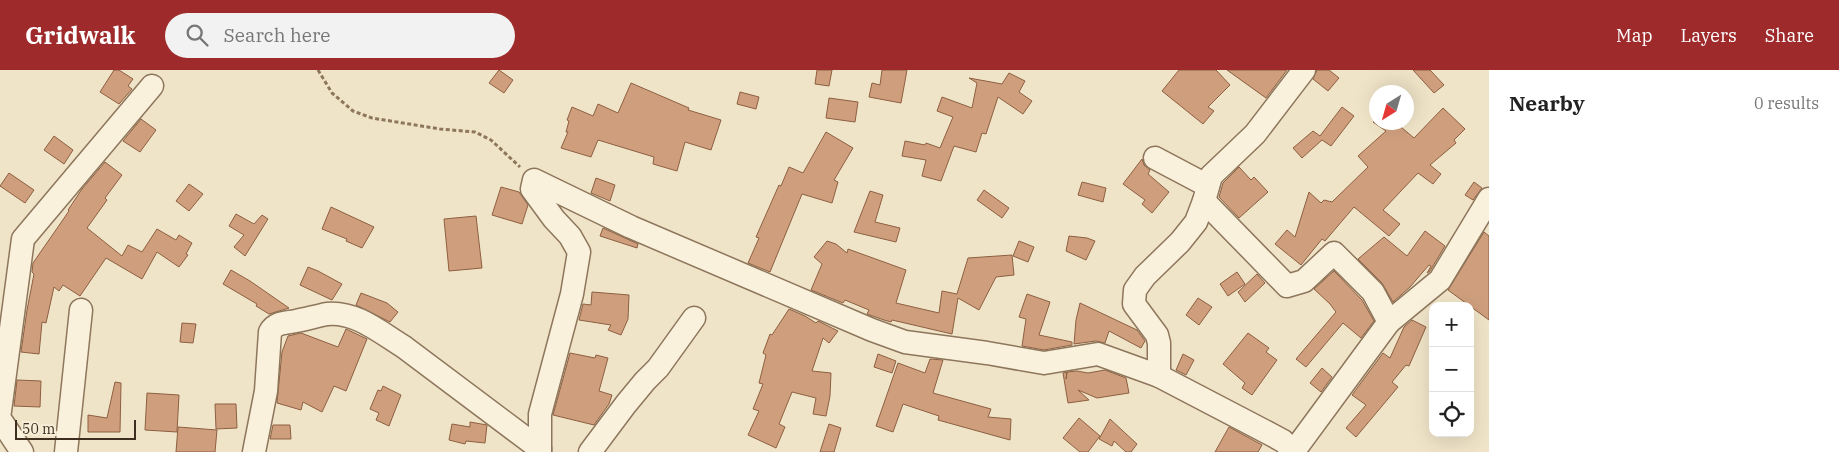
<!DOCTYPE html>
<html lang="en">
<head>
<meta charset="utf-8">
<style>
  body { margin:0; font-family:"IBM Plex Serif",serif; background:#f2f2f2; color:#222 }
  .controls { position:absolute; right:15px; bottom:15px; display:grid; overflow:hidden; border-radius:10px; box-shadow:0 5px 20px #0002 }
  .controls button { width:45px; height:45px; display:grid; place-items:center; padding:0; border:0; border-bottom:1px solid #e0e0e0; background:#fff; color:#222; font:25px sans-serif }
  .compass { position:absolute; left:1369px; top:15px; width:45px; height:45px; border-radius:50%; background:#fff; box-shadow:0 5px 20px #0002; rotate:217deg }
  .scale { position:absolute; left:15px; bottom:12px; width:121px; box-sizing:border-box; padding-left:5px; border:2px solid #3d2e20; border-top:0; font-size:14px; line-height:18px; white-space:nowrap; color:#3d2e20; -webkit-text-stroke:4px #f7eed8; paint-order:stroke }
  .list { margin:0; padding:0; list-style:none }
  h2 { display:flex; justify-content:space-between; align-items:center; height:65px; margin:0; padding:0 20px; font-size:21px }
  h2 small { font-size:16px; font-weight:400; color:#767676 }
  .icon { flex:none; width:28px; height:28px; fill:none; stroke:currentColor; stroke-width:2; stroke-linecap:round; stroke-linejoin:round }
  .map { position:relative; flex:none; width:1489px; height:382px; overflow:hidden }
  header { display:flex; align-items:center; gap:30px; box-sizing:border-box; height:70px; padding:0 25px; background:#9e2a2b; color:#fff }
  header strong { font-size:24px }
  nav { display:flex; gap:28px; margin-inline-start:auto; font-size:18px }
  .search { width:350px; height:45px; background:#f2f2f2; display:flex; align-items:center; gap:12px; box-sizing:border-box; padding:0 18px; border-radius:28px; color:#767676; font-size:19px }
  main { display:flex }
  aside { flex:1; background:#fff }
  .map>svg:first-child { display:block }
</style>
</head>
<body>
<header>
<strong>Gridwalk</strong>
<div class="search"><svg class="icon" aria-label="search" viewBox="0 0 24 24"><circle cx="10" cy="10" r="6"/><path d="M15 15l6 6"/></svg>Search here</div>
<nav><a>Map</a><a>Layers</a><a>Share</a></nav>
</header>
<main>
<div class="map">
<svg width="1489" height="382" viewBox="0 0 1489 382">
  <rect width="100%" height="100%" fill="#f0e4c8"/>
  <g fill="#cf9f7d" stroke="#8d5f41">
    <path d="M114,0H119L133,9L128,16L132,19L119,34L100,22Z"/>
    <path d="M499,0L513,10L504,23L489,13Z"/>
    <path d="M817,0H832L829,16L815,14Z"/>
    <path d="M882,0H907L901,33L869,27L872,13L880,15Z"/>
    <path d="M1179,0H1216L1230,15L1208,37L1214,41L1203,54L1162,21Z"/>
    <path d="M1227,0H1287L1266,28Z"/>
    <path d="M1317,0H1329L1339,8L1328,21L1313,9Z"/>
    <path d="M1413,0H1430L1444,15L1434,23Z"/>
    <path d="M1009,3L1025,11L1019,22L1032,31L1023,44L998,27L986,64L982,63L976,82L954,76L941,111L922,106L926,90L902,86L905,71L925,75L926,73L940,78L953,47L937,41L942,27L972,38L977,13L969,8L1002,14Z"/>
    <path d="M631,13L689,38L688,40L721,50L711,80L685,72L677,101L653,94L654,87L598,70L591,87L561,78L568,62H566L569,51L567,50L572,37L593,46L598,34L618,43Z"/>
    <path d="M740,22L759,27L756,39L737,34Z"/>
    <path d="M829,28L858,32L855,52L826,48Z"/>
    <path d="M1342,37L1354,46L1331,76L1322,70L1302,88L1293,78L1313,61L1320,66Z"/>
    <path d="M1443,38L1465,59L1454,70L1456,73L1430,95L1441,104L1433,114L1418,103L1383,140L1400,154L1389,166L1354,137L1325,171L1322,169L1301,195L1275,174L1287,160L1295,167L1309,122L1321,133L1324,130L1332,132L1368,97L1358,86L1386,61L1373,52H1395L1414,68Z"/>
    <path d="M141,49L156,60L140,82L123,71Z"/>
    <path d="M826,62L853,78L834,110L838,112L832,133L802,124L770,202L748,193L759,168L756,167L779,115L781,116L789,97L803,103Z"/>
    <path d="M54,66L73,80L64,94L44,80Z"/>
    <path d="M1142,89L1144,95L1150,100L1148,104L1169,122L1152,143L1142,134L1145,130L1123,114Z"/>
    <path d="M105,92L122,105L105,128L107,130L87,158L122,186L128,175L142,182L157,159L176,170L179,165L192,173L186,184L188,185L179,197L157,182L142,209L106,188L80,226L63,215L59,221L54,217L46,253L42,252L39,284L21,282L27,240L34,204L32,202L33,193L69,141L68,140L82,119Z"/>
    <path d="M1239,97L1251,110L1254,107L1268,122L1239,148L1219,127L1223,113Z"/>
    <path d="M9,103L34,120L25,133L0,116Z"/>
    <path d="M596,108L615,115L610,131L591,123Z"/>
    <path d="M1082,112L1106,118L1103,132L1078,125Z"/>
    <path d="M1474,112L1482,118L1473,130L1465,125Z"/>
    <path d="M189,114L203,124L189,141L176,131Z"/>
    <path d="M501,117L519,122L528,135L522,154L492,145Z"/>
    <path d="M984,120L1009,138L1002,148L977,130Z"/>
    <path d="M870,121L883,125L875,152L900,158L896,172L854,162Z"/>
    <path d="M331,137L374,157L362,178L346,171L347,169L322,159Z"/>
    <path d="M236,144L254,154L262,145L268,149L245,186L234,177L244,165L229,156Z"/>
    <path d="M476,146L482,198L449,201L444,149Z"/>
    <path d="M603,158L638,174L637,178L600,166Z"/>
    <path d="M1425,161L1445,176L1430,201L1427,203L1431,196L1429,195L1410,217L1393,232L1382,213L1358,189L1384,167L1407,186Z"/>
    <path d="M1484,162L1489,166V250L1448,220Z"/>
    <path d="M1069,166L1087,168L1095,171L1086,190L1066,181Z"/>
    <path d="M827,171L836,174L847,183L848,179L906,200L896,233L939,243L942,221L957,224L968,188L1012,185L1014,205L996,207L979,240L958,228L952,264L892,250L891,252L884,250L867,244L869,240L845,230L843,233L811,220L822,194L814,187Z"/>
    <path d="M1019,171L1034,177L1028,192L1013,186Z"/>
    <path d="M308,197L318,201L342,214L332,230L300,215Z"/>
    <path d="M231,200L250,211L289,238L269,244L256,236L257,234L223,214Z"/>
    <path d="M1334,201L1362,230L1374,251L1361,268L1343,253L1306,297L1296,289L1336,242L1330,234L1314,219Z"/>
    <path d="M1237,202L1245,214L1228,226L1220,214Z"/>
    <path d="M1257,204L1265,213L1245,232L1238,222Z"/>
    <path d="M592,222L629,225L628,249L621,265L608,260L611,255L579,250L583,234L591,235Z"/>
    <path d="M361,223L387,233L398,242L390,252L356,235Z"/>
    <path d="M1027,224L1050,232L1039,265L1072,272V275L1044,280L1022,276L1026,249L1019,247Z"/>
    <path d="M1198,228L1212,237L1199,255L1186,245Z"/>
    <path d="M1080,233L1137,260L1145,271L1141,278L1109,261L1105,273L1096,271L1074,274L1076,250Z"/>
    <path d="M789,239L805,246L816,253L818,251L838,261L829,273L823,268L812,301L831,303L830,326L826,346L813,344L816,328L792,322L779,354L785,357L776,378L748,365L759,341L753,339L763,314L759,313L766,285L763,283L770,264L772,265Z"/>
    <path d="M1412,250L1426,257L1409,296L1406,295L1392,312L1398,317L1356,367L1346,358L1366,335L1352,325L1383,283L1390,288L1404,257Z"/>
    <path d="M182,253L196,254L193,273L180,272Z"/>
    <path d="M346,259L367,269L346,321L334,316L322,342L303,332L301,340L277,333L282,282L288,266L301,263L338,277Z"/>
    <path d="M1248,263L1269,278L1266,282L1277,290L1252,325L1242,318L1245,313L1223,294Z"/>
    <path d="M570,283L595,288L596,285L608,288L599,321L612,325L609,334L594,355L553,345Z"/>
    <path d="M878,284L896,291L892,303L874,297Z"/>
    <path d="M1183,284L1194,290L1186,305L1176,300Z"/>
    <path d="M930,289L943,290L933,323L991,339L988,347L1011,349L1010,370L938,350L939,346L903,334L893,362L876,356L898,293L925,303Z"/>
    <path d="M1322,298L1332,307L1321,322L1310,313Z"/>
    <path d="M1105,300L1126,308L1129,323L1097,328L1078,320L1089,330L1068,333L1063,303L1067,302L1066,309L1067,302L1077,301L1088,303Z"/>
    <path d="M17,310L41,311L40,337L14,336Z"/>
    <path d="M115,312L121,313L120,362H88V345L107,348Z"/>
    <path d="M383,316L401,325L389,356L376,350L379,343L370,339L378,320L381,321Z"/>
    <path d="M147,323L179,325L177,362L145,360Z"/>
    <path d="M215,334H236L237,358L216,359Z"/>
    <path d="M1079,348L1100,366L1088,382H1080L1063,368Z"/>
    <path d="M1110,349L1137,374L1131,382H1126L1114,371L1112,376L1099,369Z"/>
    <path d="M470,352L487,355L485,373L466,371L465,374L449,370L452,354L470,357Z"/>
    <path d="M829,354L841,358L834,382H820Z"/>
    <path d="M273,355H290L291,369H270Z"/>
    <path d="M178,357L217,360L215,382H176Z"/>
    <path d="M1229,357L1262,375L1258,382H1215Z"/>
  </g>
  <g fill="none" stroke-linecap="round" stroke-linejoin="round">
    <g stroke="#8d765c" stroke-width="25">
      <g id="minor">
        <path d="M1155,88L1208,116"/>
        <path d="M1204,131L1287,216L1304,211L1334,183L1373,222L1389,252"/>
        <path d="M1159,306V273L1157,265L1134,234L1135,220L1145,206L1180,172L1196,152L1204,131L1211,106L1255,64L1304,0"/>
        <path d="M0,341L23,169L152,16"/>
        <path d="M0,349L22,382"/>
        <path d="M1294,381L1389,252L1440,210L1489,129"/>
        <path d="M66,382L81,240"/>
        <path d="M254,382L266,321L270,262C275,252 286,253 296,251C306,249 317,246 327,244C356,241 381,263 404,277L540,379"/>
        <path d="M540,382V344L572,224L579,182L570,166L554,149L532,119L534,110L631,157L872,260L905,272L987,283L1044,293L1098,284L1159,306L1272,365L1283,371L1295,382"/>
        <path d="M590,382L626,334L645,311L658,298L694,248"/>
      </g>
    </g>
    <path stroke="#8d765c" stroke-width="3" stroke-dasharray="4 2.5" stroke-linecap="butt" d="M318,0L332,23L353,41L372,48L440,59L475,62L491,70L520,97"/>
    <use href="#minor" stroke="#faf1dc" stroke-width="22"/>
  </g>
</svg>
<div class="controls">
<button>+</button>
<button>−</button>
<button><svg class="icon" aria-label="locate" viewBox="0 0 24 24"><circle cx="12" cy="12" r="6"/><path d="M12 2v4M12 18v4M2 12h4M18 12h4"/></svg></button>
</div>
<svg class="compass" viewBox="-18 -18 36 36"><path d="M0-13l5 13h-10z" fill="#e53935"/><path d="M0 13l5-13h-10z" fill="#767676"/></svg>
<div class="scale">50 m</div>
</div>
<aside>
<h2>Nearby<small>0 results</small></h2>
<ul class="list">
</ul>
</aside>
</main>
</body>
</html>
